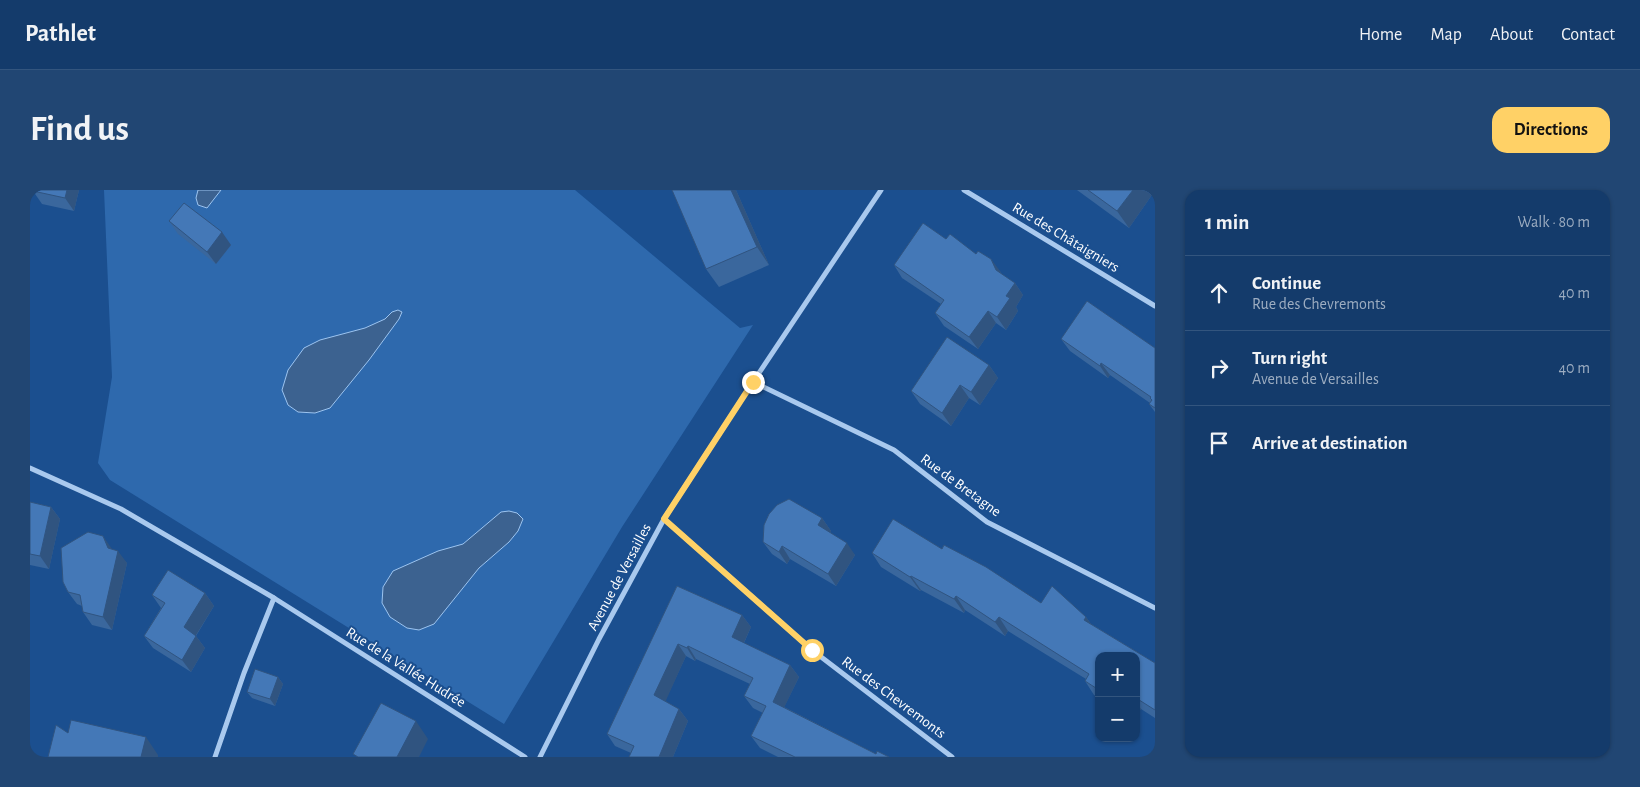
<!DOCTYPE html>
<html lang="en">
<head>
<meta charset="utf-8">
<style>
  body { margin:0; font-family:"Alegreya Sans",sans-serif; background:#214673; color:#f1f3f6 }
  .controls { position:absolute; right:15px; bottom:15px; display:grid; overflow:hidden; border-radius:10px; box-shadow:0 1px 4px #0004 }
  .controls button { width:45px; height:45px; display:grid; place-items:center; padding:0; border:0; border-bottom:1px solid #33557e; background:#143b6b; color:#f1f3f6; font:25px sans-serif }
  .stop { position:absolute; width:15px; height:15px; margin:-11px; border:4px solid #ffd166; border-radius:50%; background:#fff }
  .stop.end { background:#ffd166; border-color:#fff; box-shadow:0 1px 5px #0008 }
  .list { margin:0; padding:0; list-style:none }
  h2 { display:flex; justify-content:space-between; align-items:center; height:65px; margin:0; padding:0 20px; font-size:21px }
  h2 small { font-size:16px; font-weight:400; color:#9dadc1 }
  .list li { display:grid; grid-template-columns:32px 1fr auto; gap:15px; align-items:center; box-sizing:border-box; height:75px; padding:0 20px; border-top:1px solid #33557e }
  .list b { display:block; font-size:19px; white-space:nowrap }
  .list p { margin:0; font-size:16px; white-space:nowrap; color:#9dadc1 }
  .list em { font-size:16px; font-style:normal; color:#9dadc1 }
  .icon { flex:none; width:28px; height:28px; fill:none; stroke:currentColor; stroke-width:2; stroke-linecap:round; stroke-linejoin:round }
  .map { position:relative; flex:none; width:1125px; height:567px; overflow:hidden; border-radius:15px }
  header { display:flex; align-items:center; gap:30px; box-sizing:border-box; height:70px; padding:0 25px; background:#143b6b; border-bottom:1px solid #33557e }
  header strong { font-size:24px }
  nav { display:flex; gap:28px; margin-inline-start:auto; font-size:18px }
  .intro { display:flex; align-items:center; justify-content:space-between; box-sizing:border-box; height:120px; padding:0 30px }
  h1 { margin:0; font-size:35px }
  .button { padding:12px 22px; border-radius:15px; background:#ffd166; color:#111; font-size:18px; font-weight:700 }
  main { display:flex; gap:30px; padding:0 30px }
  aside { flex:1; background:#143b6b; border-radius:15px; box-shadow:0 1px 4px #0004 }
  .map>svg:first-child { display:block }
</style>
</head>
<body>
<header>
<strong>Pathlet</strong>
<nav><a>Home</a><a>Map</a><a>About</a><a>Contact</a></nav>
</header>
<div class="intro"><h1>Find us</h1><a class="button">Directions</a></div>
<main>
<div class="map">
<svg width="1125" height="567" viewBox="0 0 1125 567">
  <rect width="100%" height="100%" fill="#1b4f8f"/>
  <path fill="#2e69ad" d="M74,0H545L710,138L723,135L592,337L474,534L80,290L68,273L82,187Z"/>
  <g fill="#3c6290" stroke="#9cc4f0">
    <path d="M168,0H191L177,18L168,15L166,8Z"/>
    <path d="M368,120L372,122L369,129L339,170L300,218L285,223L268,222L258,215L252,200L258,180L274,158L290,150L335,138L355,129L362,122Z"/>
    <path d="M479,321L487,323L493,329L488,341L479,352L449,378L404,434L389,440L377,438L360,427L352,413L353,397L363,381L408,361L433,354L471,322Z"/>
  </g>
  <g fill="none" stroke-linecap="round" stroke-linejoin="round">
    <g stroke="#a9c9ee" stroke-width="5">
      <path d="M934,0L1125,116"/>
      <path d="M723,192L864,260L957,332L1125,418"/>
      <path d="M0,278L91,319L244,408L495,567"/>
      <path d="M634,329L782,460L922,567"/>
      <path d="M185,567L214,483L244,408"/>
      <path d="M510,567L569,449L634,329L723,192L851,0"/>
    </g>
  </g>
  <g fill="#3a679d">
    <path d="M3,0H49L44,21L12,14L3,1Z"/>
    <path d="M706,0L739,75L689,97L676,79Z"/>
    <path d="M1047,0H1123L1124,2L1099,38Z"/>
    <path d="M139,31L201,55L186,74L148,44Z"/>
    <path d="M916,49L970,81L971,84L985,93L993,105L986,117L988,121L976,140L966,133L948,159L914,136L905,123L911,114L872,88L864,75Z"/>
    <path d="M1031,149L1125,158V222L1119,214L1120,213L1080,185L1078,188L1040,161Z"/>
    <path d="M959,175L968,188L950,215L939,208L921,236L890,214L881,201Z"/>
    <path d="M0,312L21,317L30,329L19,379L0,375Z"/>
    <path d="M792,328L801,341L800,342L825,365L806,396L760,369L757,374L742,364L733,352Z"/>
    <path d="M82,359L97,373L82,440L62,435L53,422L52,416L47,414L38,402Z"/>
    <path d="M912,359L1011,413L1056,427L1061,434L1125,473V528L1111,519L1109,521L1106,519V466H1069V508L1064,505L1055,491L1056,489L978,441L975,446L935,420L934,423L891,400L890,401L851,377L842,363Z"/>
    <path d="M647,396L712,425L721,437L714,453L760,475L769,487L754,517L846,564L859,567H748L730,558L721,546L733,523L723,518L714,506L720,494L666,469L665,471L656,466L635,511L649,519L658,531L643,567H599L601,563L585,556L577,544Z"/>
    <path d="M175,403L184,416L166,446L175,458L161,482L123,458L114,446L131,418L122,405Z"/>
    <path d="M248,487L253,494L245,516L222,508L217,502Z"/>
  </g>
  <g fill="#305480">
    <path d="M37,0H49L44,21L35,8Z"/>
    <path d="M701,0H706L739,75L727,57Z"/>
    <path d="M1103,0H1123L1124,2L1099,38L1087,21Z"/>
    <path d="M192,42L201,55L186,74L177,62Z"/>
    <path d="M961,69L970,81L975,93L966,80Z"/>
    <path d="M985,93L993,105L986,117L988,121L976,140L967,127L976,106Z"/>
    <path d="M958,121L966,133L948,159L939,147Z"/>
    <path d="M1071,173L1080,185L1078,188L1070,176Z"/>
    <path d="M959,175L968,188L950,215L941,202Z"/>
    <path d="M930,195L939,208L921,236L912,223Z"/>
    <path d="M21,317L30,329L19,379L10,366Z"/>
    <path d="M792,328L801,341L797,348L788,335Z"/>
    <path d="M73,346L82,359L88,361L97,373L82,440L73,427L78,358Z"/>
    <path d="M817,353L825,365L806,396L798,384Z"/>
    <path d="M752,356L760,369L757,374L749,362Z"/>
    <path d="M881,386L891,400L890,401L880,387Z"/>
    <path d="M175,403L184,416L163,450L154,437Z"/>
    <path d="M926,406L935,420L934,423L924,409Z"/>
    <path d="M712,425L721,437L711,459L702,447Z"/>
    <path d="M969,427L978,441L975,446L965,432Z"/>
    <path d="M1056,427L1066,441L1054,430Z"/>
    <path d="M166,446L175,458L161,482L152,470Z"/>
    <path d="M648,454L656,466L633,517L624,505Z"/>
    <path d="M658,456L666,469L665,471L657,458Z"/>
    <path d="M760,475L769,487L751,524L743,512Z"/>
    <path d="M248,487L253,494L245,516L240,509Z"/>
    <path d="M1106,513L1111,519L1109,521L1106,516Z"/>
    <path d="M649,519L658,531L643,567H629Z"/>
    <path d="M386,531L398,549L389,567H367Z"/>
    <path d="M116,547L128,565V567H111Z"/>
  </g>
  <g fill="#4478b7" stroke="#305480">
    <path d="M3,0H37L35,8L3,1Z"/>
    <path d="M642,0H701L727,57L676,79Z"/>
    <path d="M1058,0H1103L1087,21Z"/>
    <path d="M154,13L192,42L177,62L139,31Z"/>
    <path d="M893,33L916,49L920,44L946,64L948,61L961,69L966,80L985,93L976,106L980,108L967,127L958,121L939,147L905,123L914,110L864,75Z"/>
    <path d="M1057,111L1125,158V218L1119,214L1122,210L1120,208L1121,207L1071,173L1070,176L1031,149Z"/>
    <path d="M917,147L959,175L941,202L930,195L912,223L881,201Z"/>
    <path d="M759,309L792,328L788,335L817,353L798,384L752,356L749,362L733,352L734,335L739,324L747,315Z"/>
    <path d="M0,312L21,317L10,366L0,364Z"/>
    <path d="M863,329L912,359L914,355L956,377L1011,413L1022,396L1056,427L1054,430L1125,473V520L1106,508V466H1069V500L1055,491L1059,484L969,427L965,432L926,406L924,409L881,386L880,387L842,363Z"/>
    <path d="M58,342L73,346L78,358L88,361L73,427L53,422L50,405L38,402L33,392L31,358Z"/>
    <path d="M138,380L175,403L154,437L166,446L152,470L114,446L135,413L122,405Z"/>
    <path d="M647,396L712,425L702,447L760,475L743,512L846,564L847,561L859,567H765L721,546L736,516L714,506L723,488L658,456L657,458L648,454L624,505L649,519L629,567H599L604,556L577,544Z"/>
    <path d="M225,479L248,487L240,509L217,502Z"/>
    <path d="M351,513L386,531L367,567H328L323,564Z"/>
    <path d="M41,530L116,547L111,567H18L26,535L38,543Z"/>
  </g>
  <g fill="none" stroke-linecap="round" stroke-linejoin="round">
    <path stroke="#ffd166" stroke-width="6" d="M723,192L634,329L782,460"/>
  </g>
  <g text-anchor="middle" stroke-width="4" stroke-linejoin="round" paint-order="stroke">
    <g font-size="15" fill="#fff" stroke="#1b4f8f">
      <text transform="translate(1036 47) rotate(31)" y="5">Rue des Châtaigniers</text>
      <text transform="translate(931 295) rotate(36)" y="5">Rue de Bretagne</text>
      <text transform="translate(589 387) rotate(-62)" y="5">Avenue de Versailles</text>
      <text transform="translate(376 477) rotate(32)" y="5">Rue de la Vallée Hudrée</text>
      <text transform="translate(864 507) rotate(37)" y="5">Rue des Chevremonts</text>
    </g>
  </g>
</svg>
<div class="controls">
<button>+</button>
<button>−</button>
</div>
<div class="stop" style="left:782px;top:460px"></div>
<div class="stop end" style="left:723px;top:192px"></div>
</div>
<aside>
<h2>1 min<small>Walk · 80 m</small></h2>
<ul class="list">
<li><svg class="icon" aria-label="ahead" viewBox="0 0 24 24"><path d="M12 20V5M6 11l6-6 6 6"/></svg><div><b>Continue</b><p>Rue des Chevremonts</p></div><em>40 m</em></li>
<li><svg class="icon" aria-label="right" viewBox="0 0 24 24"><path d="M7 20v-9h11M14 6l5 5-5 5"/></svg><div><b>Turn right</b><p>Avenue de Versailles</p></div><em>40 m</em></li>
<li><svg class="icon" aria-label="arrive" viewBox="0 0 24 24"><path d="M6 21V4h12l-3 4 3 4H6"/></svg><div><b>Arrive at destination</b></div></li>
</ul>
</aside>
</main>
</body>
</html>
